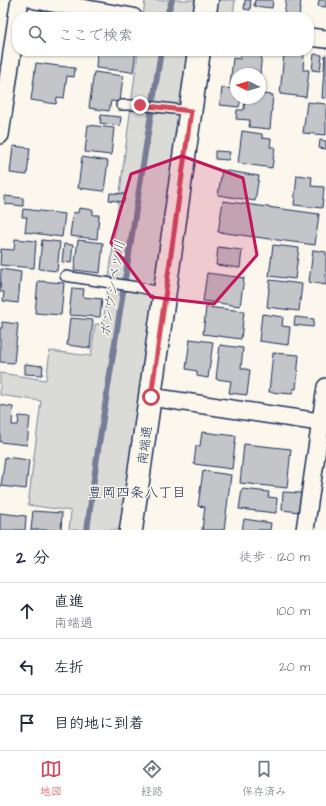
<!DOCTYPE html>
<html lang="ja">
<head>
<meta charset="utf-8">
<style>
  body { margin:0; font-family:"Architects Daughter","Klee One",sans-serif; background:#f6f6f7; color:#1f2937 }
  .compass { position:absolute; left:230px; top:68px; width:36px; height:36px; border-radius:50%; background:#fff; box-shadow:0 1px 3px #0004; rotate:274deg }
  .stop { position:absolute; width:12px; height:12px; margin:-9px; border:3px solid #d1495b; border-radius:50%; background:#fff }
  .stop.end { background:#d1495b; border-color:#fff; box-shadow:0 1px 4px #0008 }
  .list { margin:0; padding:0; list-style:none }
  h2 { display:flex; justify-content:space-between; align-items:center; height:52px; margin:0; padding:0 16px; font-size:17px }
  h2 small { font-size:13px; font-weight:400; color:#747a83 }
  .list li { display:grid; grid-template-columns:26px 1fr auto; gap:12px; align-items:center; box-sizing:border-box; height:56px; padding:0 16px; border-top:1px solid #e0e1e3 }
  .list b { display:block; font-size:15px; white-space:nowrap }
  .list p { margin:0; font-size:13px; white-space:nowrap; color:#747a83 }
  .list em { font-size:13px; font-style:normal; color:#747a83 }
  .icon { flex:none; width:22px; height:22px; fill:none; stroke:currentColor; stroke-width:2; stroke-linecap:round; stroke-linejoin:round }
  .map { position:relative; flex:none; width:326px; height:530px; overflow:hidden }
  .search { position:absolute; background:#fff; box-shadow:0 1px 3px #0004; left:12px; right:12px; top:12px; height:44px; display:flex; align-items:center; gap:10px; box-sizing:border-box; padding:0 14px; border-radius:16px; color:#747a83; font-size:15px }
  .sheet { height:220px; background:#fff }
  nav { display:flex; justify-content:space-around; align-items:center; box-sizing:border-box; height:56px; border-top:1px solid #e0e1e3; background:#fff; font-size:11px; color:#747a83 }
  nav a { display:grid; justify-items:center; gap:2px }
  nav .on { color:#d1495b }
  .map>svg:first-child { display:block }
</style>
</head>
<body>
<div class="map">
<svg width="326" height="530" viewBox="0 0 326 530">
  <rect width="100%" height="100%" fill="#fbf7ec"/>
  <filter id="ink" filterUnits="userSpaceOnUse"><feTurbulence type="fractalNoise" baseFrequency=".025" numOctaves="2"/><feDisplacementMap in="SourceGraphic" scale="8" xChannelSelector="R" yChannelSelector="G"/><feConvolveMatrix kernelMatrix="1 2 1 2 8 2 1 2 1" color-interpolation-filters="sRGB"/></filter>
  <g filter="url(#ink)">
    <g fill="#dadad7" stroke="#7a849a">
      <path d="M145,0H235L233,16L229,17H143Z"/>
      <path d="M138,51H199L131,530H69L71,511L28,505L41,401L0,395V373L46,380L50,351L91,356L95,324H103Z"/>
    </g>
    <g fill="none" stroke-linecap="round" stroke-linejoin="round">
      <g stroke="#747e96" stroke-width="6">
        <path d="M167,17L168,12L172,0"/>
        <path d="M87,530L98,450L161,51"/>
      </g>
    </g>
    <g fill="#c3c5c9" stroke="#1b2f5e">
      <path d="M245,0H251L250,10L244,9Z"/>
      <path d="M255,0H273L272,8L254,6Z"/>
      <path d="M286,0H301L299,17L284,16Z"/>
      <path d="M319,0H326V7L318,6Z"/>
      <path d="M97,51H136L133,72L96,68Z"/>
      <path d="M241,51H262L260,74H236V87L230,86L233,58L240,59Z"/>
      <path d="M284,53L304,55L303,70H309L306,97L280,94Z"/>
      <path d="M314,54L322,55L320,71L312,70Z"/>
      <path d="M325,55H326V98H322Z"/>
      <path d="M36,63L75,68L74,77L67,76L64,98L57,97L56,104L31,100Z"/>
      <path d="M94,72L123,76L120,102L111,101L109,111L89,108Z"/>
      <path d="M222,88L236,89V98H241L239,107L220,105Z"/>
      <path d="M260,94L273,95L270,129L249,127L250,120L236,119L237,110H244L245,98H260Z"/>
      <path d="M307,102L326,104V135L303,133Z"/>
      <path d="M101,115L121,117L120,126L100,123Z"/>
      <path d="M88,125L114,128L111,155L85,152Z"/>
      <path d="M242,131L262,134V138L271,139L270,147H275L272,168L238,163Z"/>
      <path d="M320,140L326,141V149L319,148Z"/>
      <path d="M13,146L30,148L27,175L10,173Z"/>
      <path d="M215,151L230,152L228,160L215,159Z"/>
      <path d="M82,157L108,161L104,191L78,188Z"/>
      <path d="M222,170L259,176L255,201L218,195Z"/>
      <path d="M297,175L312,177L311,186L324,187L322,208L294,205Z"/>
      <path d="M110,193L125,194L124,202L109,200Z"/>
      <path d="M5,196L23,198V206L5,204Z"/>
      <path d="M223,201L319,214L315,245L218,232Z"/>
      <path d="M79,208L93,210V215H99L97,239L70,236L73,212L78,213Z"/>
      <path d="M23,209L65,214L62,237L25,232L27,217H22Z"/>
      <path d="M15,239L36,241L34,268L0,265L1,249L14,250Z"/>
      <path d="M42,240L60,242L57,271L39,269Z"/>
      <path d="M78,240L103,243L100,273L74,270Z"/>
      <path d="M64,244L73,245L71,263L62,262Z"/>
      <path d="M273,245L299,248L295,279L269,276Z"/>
      <path d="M218,247L242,250L240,268L216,265Z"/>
      <path d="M313,250L326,252V285L309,282Z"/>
      <path d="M1,269L21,272L18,303L3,301L4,292H0Z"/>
      <path d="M207,273L244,278L240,306L203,301Z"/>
      <path d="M270,280L302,284L299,311L267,307Z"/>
      <path d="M38,281L64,283L61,315L35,313Z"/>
      <path d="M72,288L84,289L83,297L102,299L100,317L69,315Z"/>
      <path d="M206,307L244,311L241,339L203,334Z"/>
      <path d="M262,314L283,317L282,326L290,327L288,345L259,341Z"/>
      <path d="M295,317L314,319L313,327L294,325Z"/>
      <path d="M70,318L93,320L90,348L67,345Z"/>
      <path d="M2,322L18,324L14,363L0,362V328H2Z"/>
      <path d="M190,339L213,342L208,378L197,376V371L186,369Z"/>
      <path d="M220,345L243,348L241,368L250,370L247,395L229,393L231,381L216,379Z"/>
      <path d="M273,353L299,355L296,389H293L292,394L269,392Z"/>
      <path d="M25,364L43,366L42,375L25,374Z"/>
      <path d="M0,405L13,407L12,425H18L19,416L30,417L27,445L0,442Z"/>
      <path d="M202,432L236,436L232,469L194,464L196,446H200Z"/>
      <path d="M244,444L291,449L287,488L240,483Z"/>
      <path d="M5,457L29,460L26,489L1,486Z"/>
      <path d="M203,471L231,475L224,530H202L205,507L198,506Z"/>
      <path d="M242,489L269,492L268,497L277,498L276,513L239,509Z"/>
      <path d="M283,492L301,493L299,512L282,510Z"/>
      <path d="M33,511L62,513L61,530H31Z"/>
      <path d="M0,513L26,516L25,530H0Z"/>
      <path d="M244,519L271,523L270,530H242Z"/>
    </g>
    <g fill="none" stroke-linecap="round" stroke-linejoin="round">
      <g stroke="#1b2f5e" stroke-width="12">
        <g id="lane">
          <path d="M121,105H139L191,111"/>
          <path d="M65,276L137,287L165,293"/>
        </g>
      </g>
      <g stroke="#1b2f5e" stroke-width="20">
        <g id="street">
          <path d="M35,0L133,17"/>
          <path d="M17,17L20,0"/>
          <path d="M309,37L326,39"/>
          <path d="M0,135L17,18"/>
          <path d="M151,397L326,423"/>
          <path d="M305,530L326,387"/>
        </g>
      </g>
      <g stroke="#1b2f5e" stroke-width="25">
        <g id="secondary">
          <path d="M204,17L207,0"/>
          <path d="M131,530L199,51"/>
        </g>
      </g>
      <use href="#lane" stroke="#fbf7ec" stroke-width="9"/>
      <use href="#street" stroke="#fbf7ec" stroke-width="17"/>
      <use href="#secondary" stroke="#fbf7ec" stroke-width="22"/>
    </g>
  </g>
  <g fill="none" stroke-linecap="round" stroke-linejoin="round" filter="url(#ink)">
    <path stroke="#d1495b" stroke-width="5" d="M140,105L191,111L151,397"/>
  </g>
  <path fill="#c2185b" fill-opacity="0.2" stroke="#c2185b" stroke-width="3" stroke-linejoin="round" d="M182,156L243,178L257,255L214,304L151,297L111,243L131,174Z"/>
  <g text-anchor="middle" stroke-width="3" stroke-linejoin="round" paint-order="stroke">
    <g font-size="13" fill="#1b2f5e" stroke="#fbf7ec">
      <text transform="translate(144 445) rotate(-82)" y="5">南端通</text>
    </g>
    <g font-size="14" font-style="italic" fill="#47577a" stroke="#fbf7ec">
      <text transform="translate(112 289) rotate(-81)" y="5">ポンウシベツ川</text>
    </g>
    <g font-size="14" fill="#1b2f5e" stroke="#fbf7ec">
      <text x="137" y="497">豊岡四条八丁目</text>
    </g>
  </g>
</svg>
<svg class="compass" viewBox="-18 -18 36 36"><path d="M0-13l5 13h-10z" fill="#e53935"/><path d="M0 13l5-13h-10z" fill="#747a83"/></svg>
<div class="stop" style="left:151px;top:397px"></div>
<div class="stop end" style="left:140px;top:105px"></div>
<div class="search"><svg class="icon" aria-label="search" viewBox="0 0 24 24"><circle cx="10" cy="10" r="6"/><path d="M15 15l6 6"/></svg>ここで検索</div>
</div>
<section class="sheet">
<h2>2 分<small>徒歩 · 120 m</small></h2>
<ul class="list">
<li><svg class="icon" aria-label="ahead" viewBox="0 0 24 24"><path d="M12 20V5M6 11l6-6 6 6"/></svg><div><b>直進</b><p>南端通</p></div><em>100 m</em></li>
<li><svg class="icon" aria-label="left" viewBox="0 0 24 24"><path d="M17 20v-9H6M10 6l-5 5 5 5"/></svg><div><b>左折</b></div><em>20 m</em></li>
<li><svg class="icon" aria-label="arrive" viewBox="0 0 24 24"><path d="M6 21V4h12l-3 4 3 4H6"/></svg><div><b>目的地に到着</b></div></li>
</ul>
</section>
<nav>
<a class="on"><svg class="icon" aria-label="map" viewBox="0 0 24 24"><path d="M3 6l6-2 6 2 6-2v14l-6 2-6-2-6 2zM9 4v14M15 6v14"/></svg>地図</a>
<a><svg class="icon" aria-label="directions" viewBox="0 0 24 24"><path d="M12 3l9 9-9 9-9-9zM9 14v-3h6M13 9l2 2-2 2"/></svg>経路</a>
<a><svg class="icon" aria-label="saved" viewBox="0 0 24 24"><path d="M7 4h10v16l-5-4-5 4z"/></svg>保存済み</a>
</nav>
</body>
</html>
